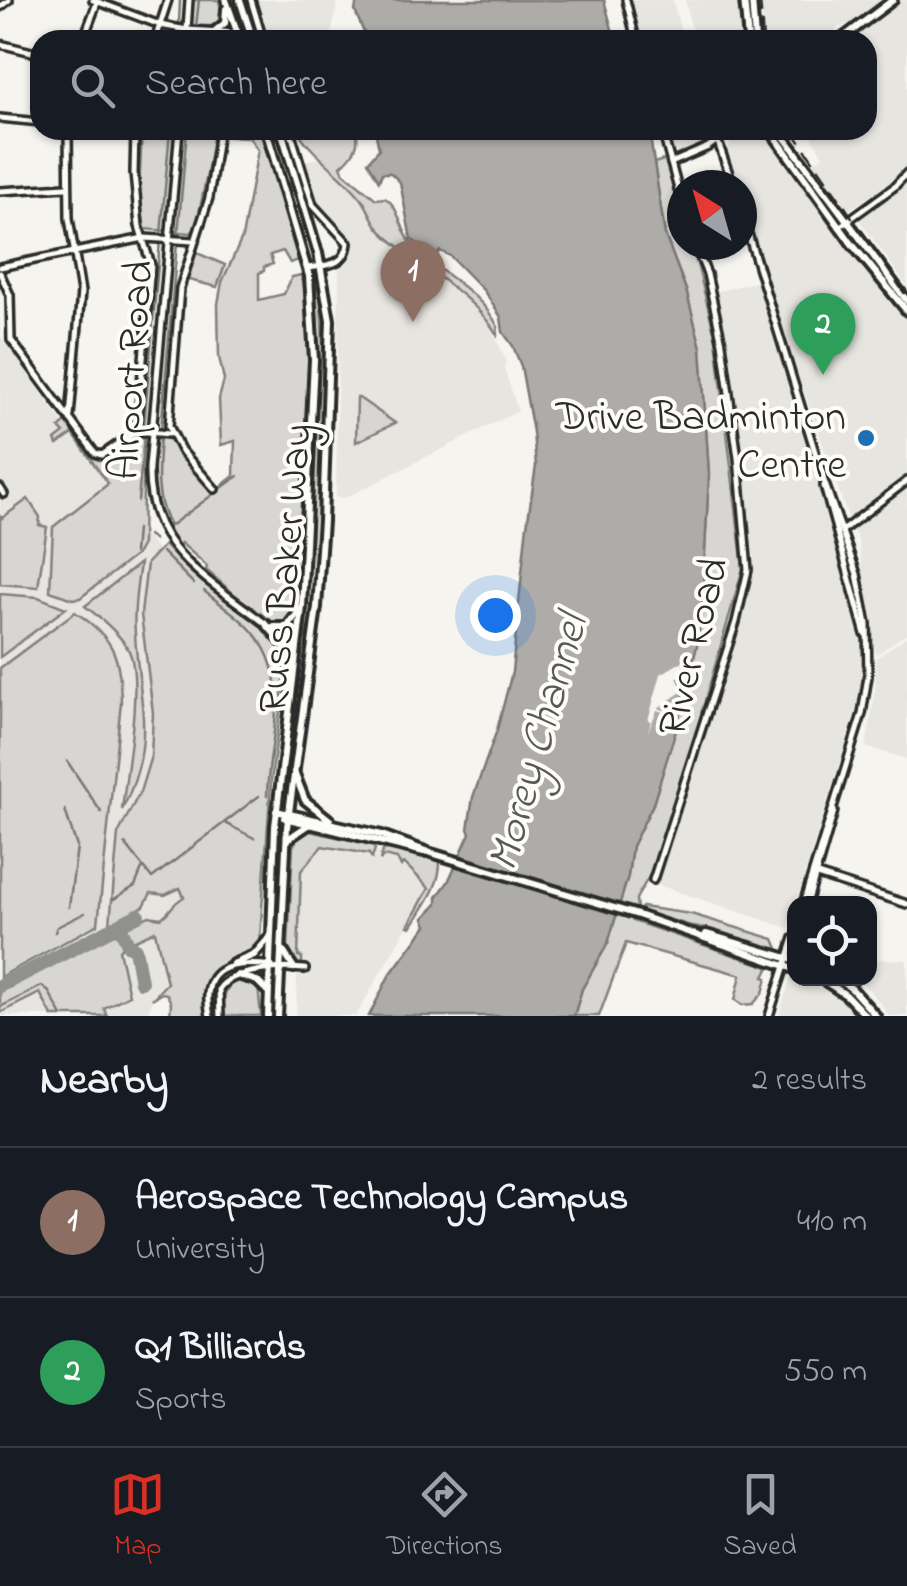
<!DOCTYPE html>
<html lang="en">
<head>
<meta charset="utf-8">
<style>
  body { margin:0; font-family:"Indie Flower",sans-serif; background:#242831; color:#f1f3f6 }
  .controls { position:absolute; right:30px; bottom:30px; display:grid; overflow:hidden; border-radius:20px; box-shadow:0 2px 8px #0004 }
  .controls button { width:90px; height:90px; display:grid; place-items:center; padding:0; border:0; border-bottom:2px solid #363941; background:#171b24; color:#f1f3f6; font:50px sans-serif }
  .compass { position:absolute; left:667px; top:170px; width:90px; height:90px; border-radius:50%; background:#171b24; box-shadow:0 2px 8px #0004; rotate:323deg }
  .you { position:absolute; left:495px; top:615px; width:35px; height:35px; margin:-25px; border:8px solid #fff; border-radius:50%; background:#1a73e8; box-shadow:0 0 0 15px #1a73e833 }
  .badge { display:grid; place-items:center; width:65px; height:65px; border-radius:50%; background:#d93025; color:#fff; font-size:32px; font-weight:700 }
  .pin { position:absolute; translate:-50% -82px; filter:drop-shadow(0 2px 5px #0008) }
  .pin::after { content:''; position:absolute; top:52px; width:35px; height:30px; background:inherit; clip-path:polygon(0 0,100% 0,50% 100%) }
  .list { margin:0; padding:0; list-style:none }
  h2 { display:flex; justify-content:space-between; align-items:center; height:130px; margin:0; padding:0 40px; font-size:42px }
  h2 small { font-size:32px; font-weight:400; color:#9ea1a6 }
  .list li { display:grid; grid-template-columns:65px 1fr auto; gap:30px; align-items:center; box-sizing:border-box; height:150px; padding:0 40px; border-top:2px solid #363941 }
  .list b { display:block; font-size:38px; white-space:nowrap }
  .list p { margin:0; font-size:32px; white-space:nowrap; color:#9ea1a6 }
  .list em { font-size:32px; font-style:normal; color:#9ea1a6 }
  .icon { flex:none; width:55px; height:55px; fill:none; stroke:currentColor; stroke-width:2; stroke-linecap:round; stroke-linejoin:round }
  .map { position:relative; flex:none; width:907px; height:1016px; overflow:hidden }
  .search { position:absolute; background:#171b24; box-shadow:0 2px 8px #0004; left:30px; right:30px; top:30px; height:110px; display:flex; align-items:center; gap:25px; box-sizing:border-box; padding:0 35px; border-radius:30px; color:#9ea1a6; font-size:38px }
  .sheet { height:430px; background:#171b24 }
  nav { display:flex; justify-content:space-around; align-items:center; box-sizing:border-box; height:140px; border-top:2px solid #363941; background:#171b24; font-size:28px; color:#9ea1a6 }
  nav a { display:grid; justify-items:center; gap:5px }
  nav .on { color:#d93025 }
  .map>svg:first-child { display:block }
</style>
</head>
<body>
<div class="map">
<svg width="907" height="1016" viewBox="0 0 907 1016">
  <rect width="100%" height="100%" fill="#f5f4ef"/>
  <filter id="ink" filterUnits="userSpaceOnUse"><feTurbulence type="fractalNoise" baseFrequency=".01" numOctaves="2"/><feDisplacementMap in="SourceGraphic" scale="20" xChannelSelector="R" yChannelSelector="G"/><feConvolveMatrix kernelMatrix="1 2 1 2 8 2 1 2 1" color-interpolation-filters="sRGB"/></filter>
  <g filter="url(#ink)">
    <g fill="#e6e5e0">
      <path d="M256,0H338L330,40H269Z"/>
      <path d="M628,0H673L683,40H639Z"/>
      <path d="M685,0H741L744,40H694Z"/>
      <path d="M765,0H881L851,23L837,28L828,40H765L761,3Z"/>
      <path d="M902,0H907V164L889,183L844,213L808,167L823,156L808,130H867V40H855L859,32Z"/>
      <path d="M667,130H707L710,139L678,156L674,151Z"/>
      <path d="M745,130H767L820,208L907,317V476L849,520L770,294L742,195V185H739L728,149L732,139Z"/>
      <path d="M322,158L364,201L380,231L482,311L506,360L504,368L518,411L345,498L336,497L339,269L348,261L353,244L348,233L317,202L303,161Z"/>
      <path d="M907,179V286L858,218Z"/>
      <path d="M758,281L850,586L863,646L860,697L788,928L658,885L749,593L754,557L738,416L715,292Z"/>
      <path d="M0,335L133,521L200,601L202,971L154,993L149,1010L144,1012L146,1016H0Z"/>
      <path d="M907,484V633L876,655L858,540L849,523Z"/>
      <path d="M907,636V759L866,747L875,693L876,658Z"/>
      <path d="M322,840L399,857L431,884L356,1016H296L300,864Z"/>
      <path d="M870,959L907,960V1016H888L882,1005L859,979L870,978Z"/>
      <path d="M794,975V978L803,979L836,996L862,1016H779L791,976Z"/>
    </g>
    <g fill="#d7d6d2" stroke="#81807e" stroke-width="2.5">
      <path d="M192,0H219L223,22L216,26H192Z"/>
      <path d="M142,130H216L196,228L191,233L145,229L139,194Z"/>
      <path d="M220,130H260L299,260L290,263L283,251L270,255L273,264L264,267V271L259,273V300L284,294L292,277L301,275C312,307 309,342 308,376C307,454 301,532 294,610L284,625C263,624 224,584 206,570L207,566L181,543L177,547C151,516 153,478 154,439L157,436L172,440L215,491L234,476L235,441L221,445L219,399L224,380L219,357L218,304L222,282L242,238L258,150L249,137L223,136Z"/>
      <path d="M297,130H356C361,146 352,156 341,166L344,173L376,199L385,198C400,207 400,230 412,244C440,276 478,287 498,327L497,335C473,292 416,266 381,231C372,222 369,208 361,198C341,173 314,157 297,130Z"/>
      <path d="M667,159L682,221V245H691L694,252L716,339L743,568L695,736L655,866L636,899L637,910L633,921L769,967L764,977L767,978L763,993L753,1004L742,1005L735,1000L741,975L626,943L599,1016H574L582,989L608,943L628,876L632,846L653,804L688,687L702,608L709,475L701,348L686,290L665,235L654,163Z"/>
      <path d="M197,253L225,265L217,287L185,279L192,255Z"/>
      <path d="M316,276C331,315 322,607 305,640L315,468L318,335Z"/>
      <path d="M357,398H359L395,423L356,442Z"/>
      <path d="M67,421L93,456L102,458L137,435L144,436L142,544L136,555L80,598L72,599L50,591L53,527L108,484L73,434L57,445L55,440L64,433L59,428Z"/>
      <path d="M28,499L40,517L39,525L47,527L38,587L0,584V516L2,518Z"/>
      <path d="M164,545L182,564L271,634L280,644L286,665L271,781L260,938C248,976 194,943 209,1016H170L171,1003L167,994L162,993L152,999L167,983L155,931L133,941L128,936L127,927L149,916L161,918C171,912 171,904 184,897L180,888L165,895L151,893L144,906L110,924L118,834L140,792L151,756L153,713L141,614L147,563Z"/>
      <path d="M140,563C137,586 133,610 135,634C139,705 157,741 122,810C126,774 143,681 129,651C120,633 100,618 85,606Z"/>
      <path d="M0,594L38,597L66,608L0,657Z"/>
      <path d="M75,612C115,638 120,657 121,702L98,924L0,977V668Z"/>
      <path d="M305,830L373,845L375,849L372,858L369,854L322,846L301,871L298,956L302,957V963L298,965L288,947L291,884L293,847L299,834Z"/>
      <path d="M392,848L440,860C441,886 424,906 411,927L408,926L429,888L404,863L401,866L397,859L384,856L380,860L383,850Z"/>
      <path d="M642,907L691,914L774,939L779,951L639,911Z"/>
      <path d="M116,933L125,944L119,950L129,995L104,1008L107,1016H52L40,993L0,1013V992Z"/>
      <path d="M239,979L258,986L261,1016H224C222,1001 223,986 239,979Z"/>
    </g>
    <g fill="#adaca9" stroke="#797877" stroke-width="2.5">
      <path d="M357,0H604L615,40H367L355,11Z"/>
      <path d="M375,130H649L665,235L686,290L701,348L709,475L702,608L697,646L675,733L653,804L632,846L628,876L608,943L582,989L574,1016H369L389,976L427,925L424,918L437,904V897L448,882L470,833L468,829L473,797L497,730L512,672L526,533L536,466L533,432L521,366L513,346L503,332L501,317L484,291L450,256L440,251L435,257L411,239L400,182L391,173H382L379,181L368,162L379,149Z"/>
    </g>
    <path fill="#f5f4ef" d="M681,662L687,670L692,667L677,678L682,688H687L658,708L669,712L664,729L660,728L665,713L657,710L648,732L651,721L648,720L661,674Z"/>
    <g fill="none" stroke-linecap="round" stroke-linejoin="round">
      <g stroke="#797877" stroke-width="2.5">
        <path d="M179,24L180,0"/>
        <path d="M196,26L199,0"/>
        <path d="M178,40L179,32"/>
        <path d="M195,40V34"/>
        <path d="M161,234L170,130"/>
        <path d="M178,235L187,130"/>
        <path d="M69,426L93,458L99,460L109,454"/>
        <path d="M144,428L160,241"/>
        <path d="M161,430L177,243"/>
        <path d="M160,437C158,468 154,498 170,526L238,476"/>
        <path d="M113,451L132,438L142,437"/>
        <path d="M138,501L144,436"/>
        <path d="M148,535L154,540"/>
        <path d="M162,552L194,584"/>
        <path d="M134,553L136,529"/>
        <path d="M204,591C220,604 238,615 252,631C295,679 268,740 267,796"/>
        <path d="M67,761L101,812"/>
        <path d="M65,810L77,847L69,907"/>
        <path d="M225,823L254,838"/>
        <path d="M125,844L152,878L259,796"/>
        <path d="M114,899L135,886L142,869"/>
        <path d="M55,932L57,927L85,913"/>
        <path d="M0,1007L42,986L49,992L62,1016"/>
      </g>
      <g stroke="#90908d" stroke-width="14">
        <path d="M113,928L121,929L129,946L135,949L141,982"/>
        <path d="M0,986L138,915"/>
      </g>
      <g stroke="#2b2b2b" stroke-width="12">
        <g id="minor">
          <path d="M93,0L160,25L187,30L189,0"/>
          <path d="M251,0L263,40"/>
          <path d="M0,7L9,0"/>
          <path d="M83,40L97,3"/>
          <path d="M155,40L168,0"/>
          <path d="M0,44L40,54"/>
          <path d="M0,118L40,122"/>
          <path d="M68,130L69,218L81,292L70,416"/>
          <path d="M135,130L134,173L139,226L151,265L137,431"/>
          <path d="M290,130L313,205L348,243C346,266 326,265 308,268"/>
          <path d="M671,163L682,204"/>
          <path d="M0,191L66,187"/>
          <path d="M742,197L746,195"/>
          <path d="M0,267L144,238L194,241"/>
          <path d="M0,273L10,295L11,340L95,453L102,455L137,431L169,434"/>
          <path d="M0,488L4,494"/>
          <path d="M215,489L181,450L169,426L180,288L209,198L219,130"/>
          <path d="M817,875L907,904"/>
          <path d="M653,880L736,622L748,570L738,458L722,343L707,274L695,245"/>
          <path d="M210,1016C199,966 231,961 272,966"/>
          <path d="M220,1016L219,989C232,969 282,967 305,969"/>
        </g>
      </g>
      <g stroke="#2b2b2b" stroke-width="12">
        <g id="tertiary">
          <path d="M626,0L636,40"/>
          <path d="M187,40V30L238,33"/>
          <path d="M179,130L149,467C146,549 208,579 266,624"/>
          <path d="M662,130L671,163L708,147L731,130"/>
          <path d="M718,142L733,185"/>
          <path d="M742,214L823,478L857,574L867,624L868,676L862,714L803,904"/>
          <path d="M839,227L894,187L907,173"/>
          <path d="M824,486L865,634"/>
          <path d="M843,530L907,481"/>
          <path d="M807,904L834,811"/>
          <path d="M769,1016L794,938"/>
        </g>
      </g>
      <g stroke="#2b2b2b" stroke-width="14">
        <g id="secondary">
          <path d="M226,0L240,40"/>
          <path d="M240,0L253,40"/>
          <path d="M744,0L748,40"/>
          <path d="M752,0L755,40"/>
          <path d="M215,31L225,23L226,9"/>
          <path d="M840,40L893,0"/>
          <path d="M266,130L309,276L314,360L302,607L275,826L268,1016"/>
          <path d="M770,130L852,244L907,311"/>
          <path d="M779,130L907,301"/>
          <path d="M266,624L285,646L292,675"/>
          <path d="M272,627H287L300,610"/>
          <path d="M294,772L305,800L330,820"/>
          <path d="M276,811L382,835L431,853L638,915L794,969"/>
          <path d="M285,818L424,852"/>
          <path d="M288,839L310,824"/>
          <path d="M706,934L794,960"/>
          <path d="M281,948L294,968"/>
          <path d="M233,964L254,955L269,938"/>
          <path d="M238,975L257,981L267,991"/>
          <path d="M820,978L846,995L866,1016"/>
          <path d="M837,978L852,989L876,1016"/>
          <path d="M278,1016L287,827L317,607L323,521L330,320L318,253L281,130"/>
        </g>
      </g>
      <use href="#minor" stroke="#fdfcf7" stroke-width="5"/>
      <use href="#tertiary" stroke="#fdfcf7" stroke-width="5"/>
      <use href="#secondary" stroke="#fdfcf7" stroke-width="6"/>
      <g stroke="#2b2b2b" stroke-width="2.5" stroke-dasharray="15 8" stroke-linecap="butt">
        <path d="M760,0L763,40"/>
        <path d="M792,130L907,297"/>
      </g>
    </g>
  </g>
  <circle fill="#1f6fb2" stroke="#fdfcf7" stroke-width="4" cx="866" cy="438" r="10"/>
  <g text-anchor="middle" stroke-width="8" stroke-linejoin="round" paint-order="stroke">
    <g font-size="42" fill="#2b2b2b" stroke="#fdfcf7">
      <text transform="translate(129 370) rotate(-86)" y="15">Airport Road</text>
      <text transform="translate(283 568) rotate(-85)" y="15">Russ Baker Way</text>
      <text transform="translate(691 646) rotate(-76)" y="15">River Road</text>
    </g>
    <g font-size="42" fill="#2b2b2b" stroke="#fdfcf7" text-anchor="end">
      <text x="846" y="429">Drive Badminton<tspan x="846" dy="48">Centre</tspan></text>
    </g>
    <g font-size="45" font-style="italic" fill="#585857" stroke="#fdfcf7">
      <text transform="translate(535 742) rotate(-74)" y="16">Morey Channel</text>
    </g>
  </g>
</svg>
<div class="controls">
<button><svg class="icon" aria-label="locate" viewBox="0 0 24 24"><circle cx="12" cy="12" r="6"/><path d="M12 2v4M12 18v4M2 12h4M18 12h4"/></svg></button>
</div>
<svg class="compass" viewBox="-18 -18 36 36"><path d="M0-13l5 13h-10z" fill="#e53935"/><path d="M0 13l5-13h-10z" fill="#9ea1a6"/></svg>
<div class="you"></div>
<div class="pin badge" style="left:413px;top:322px;background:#8d6e63">1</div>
<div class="pin badge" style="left:823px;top:375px;background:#2e9e5b">2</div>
<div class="search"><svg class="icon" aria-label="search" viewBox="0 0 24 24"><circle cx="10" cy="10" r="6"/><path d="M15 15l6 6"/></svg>Search here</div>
</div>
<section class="sheet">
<h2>Nearby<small>2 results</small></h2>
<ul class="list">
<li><span class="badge" style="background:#8d6e63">1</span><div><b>Aerospace Technology Campus</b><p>University</p></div><em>410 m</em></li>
<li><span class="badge" style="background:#2e9e5b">2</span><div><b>Q1 Billiards</b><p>Sports</p></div><em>550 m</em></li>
</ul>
</section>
<nav>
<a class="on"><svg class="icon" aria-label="map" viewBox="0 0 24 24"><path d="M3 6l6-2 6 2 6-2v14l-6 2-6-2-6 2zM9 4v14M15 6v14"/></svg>Map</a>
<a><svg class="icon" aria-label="directions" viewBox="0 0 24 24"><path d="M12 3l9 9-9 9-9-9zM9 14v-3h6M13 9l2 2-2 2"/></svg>Directions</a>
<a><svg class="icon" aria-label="saved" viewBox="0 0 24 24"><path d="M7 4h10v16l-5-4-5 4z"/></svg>Saved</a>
</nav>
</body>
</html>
